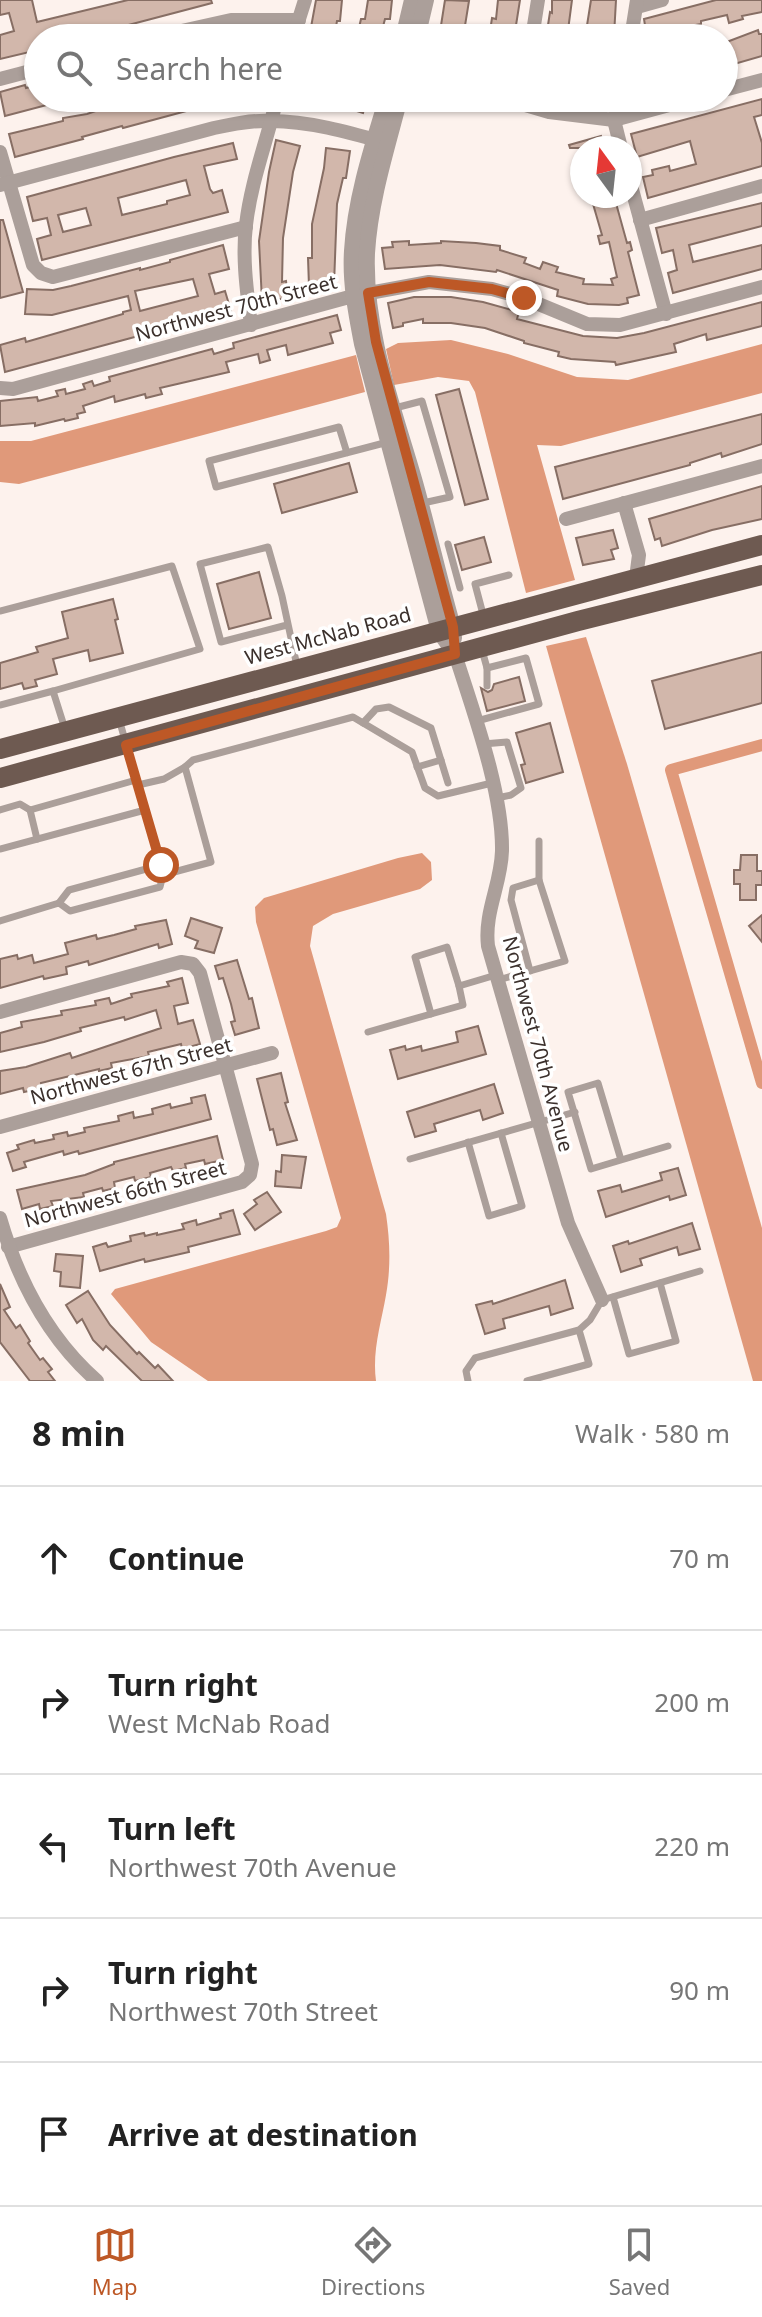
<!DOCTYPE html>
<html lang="en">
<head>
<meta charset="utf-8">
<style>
  body { margin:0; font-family:"Noto Sans",sans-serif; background:#f2f2f2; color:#222 }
  .compass { position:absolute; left:570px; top:136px; width:72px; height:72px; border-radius:50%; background:#fff; box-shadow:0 2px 6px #0004; rotate:345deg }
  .stop { position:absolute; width:24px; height:24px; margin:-18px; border:6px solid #bd5826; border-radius:50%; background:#fff }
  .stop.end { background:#bd5826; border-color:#fff; box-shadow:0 2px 8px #0008 }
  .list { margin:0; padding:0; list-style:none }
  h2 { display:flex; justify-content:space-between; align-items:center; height:104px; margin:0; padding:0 32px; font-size:34px }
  h2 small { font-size:26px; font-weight:400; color:#767676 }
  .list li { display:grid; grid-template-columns:52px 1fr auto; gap:24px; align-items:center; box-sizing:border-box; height:144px; padding:0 32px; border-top:2px solid #e0e0e0 }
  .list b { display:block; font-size:30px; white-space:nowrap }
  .list p { margin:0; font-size:26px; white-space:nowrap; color:#767676 }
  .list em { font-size:26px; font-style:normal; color:#767676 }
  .icon { flex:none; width:44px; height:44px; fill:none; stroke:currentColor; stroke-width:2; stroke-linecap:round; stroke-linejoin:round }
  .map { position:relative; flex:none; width:762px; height:1381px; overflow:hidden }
  .search { position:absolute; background:#fff; box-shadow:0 2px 6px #0004; left:24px; right:24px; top:24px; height:88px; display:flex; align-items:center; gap:20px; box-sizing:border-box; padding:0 28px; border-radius:44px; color:#767676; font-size:30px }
  .sheet { height:824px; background:#fff }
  nav { display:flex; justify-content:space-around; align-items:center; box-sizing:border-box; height:112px; border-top:2px solid #e0e0e0; background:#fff; font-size:22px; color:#767676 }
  nav a { display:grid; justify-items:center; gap:4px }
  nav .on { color:#bd5826 }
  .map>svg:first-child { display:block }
</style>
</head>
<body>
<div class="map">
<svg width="762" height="1381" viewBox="0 0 762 1381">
  <rect width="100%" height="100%" fill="#fdf2ed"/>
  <g fill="#e0997a">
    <path d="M451,340L508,354L577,377L628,380L762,344V393L561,446L537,445L575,580L526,593L475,392L469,381L438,377L394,385L386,349L398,343Z"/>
    <path d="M356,355L365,392L19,484L0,482V441H31Z"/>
    <path d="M586,637L627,764L762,1228V1381H753L546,646Z"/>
    <path d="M422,853L431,862L432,880L420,889L333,914L313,926L310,946L386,1214C390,1241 391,1267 386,1295C381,1324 372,1351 376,1381H208L151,1342L111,1294L115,1289L326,1231L337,1227L341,1218L256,922L255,907L264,898L398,858Z"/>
  </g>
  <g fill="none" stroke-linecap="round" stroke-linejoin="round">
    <path stroke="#e0997a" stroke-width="12" d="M762,745L671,770L762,1083"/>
  </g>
  <g fill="#d2b7ab" stroke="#876e64" stroke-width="2" fill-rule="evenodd">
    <path d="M0,0H32L37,22L128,0H211L212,3L79,38H38V50L0,59V35L14,31L9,13L0,15Z"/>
    <path d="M316,0H342L340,21H337L334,38H309Z"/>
    <path d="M368,0H392L390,19H385L380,38H362L363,34L358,32L361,19H365Z"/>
    <path d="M445,0L469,1L463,38H439Z"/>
    <path d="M498,0H520L514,38H489L492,18L496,19Z"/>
    <path d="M552,0H572L567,38H546L550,12L552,13Z"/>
    <path d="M591,0H616L614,36L595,34V38H585Z"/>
    <path d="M716,0H762V12L742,16L743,19L729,23L727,15L701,21V24L690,26L691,31L663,38H647L644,19Z"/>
    <path d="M758,30L759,34H762V56L724,67V43Z"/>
    <path d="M25,85L26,88L38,85V98H62V101L5,116L0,92Z"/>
    <path d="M133,98L143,100L220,98V102L123,128L122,126L82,137L83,139L15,157L9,134L63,121V118L87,114Z"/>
    <path d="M343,98H367L363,113L341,106Z"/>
    <path d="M762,99V115L754,117L762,143V166L648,198L643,177L653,175L652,170L669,166L670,171L696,164L691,145L690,141L637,157L631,134Z"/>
    <path d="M601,136L604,148H570L569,145Z"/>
    <path d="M276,140L300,146L293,172L283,238L282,282L286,281L288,298L262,301L259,241L269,172Z"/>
    <path d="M233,143L237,159L204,166L210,189L213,193L222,190L228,212L42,260L37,239L51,235L47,218L33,221L27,197L174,157ZM186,180L190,195L167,201V204L122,215L118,198ZM86,208L91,225L63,232L58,215Z"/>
    <path d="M326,148L350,151L346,178H343L337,204L334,285L309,286L308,258H312V224L324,168Z"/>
    <path d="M596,196H614L627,243L630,242L632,250L628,252L639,295L627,298L628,303L619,305L588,304L557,296L558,290L497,270L496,272L440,265L385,269L382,248L393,247L392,242L409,241V245L441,243V241L476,243L500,246V250L526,258L524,263L540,269L543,262L558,267L556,272L584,279L583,284L613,285L611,279L617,277L609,242L600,244L598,236L602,235L591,197Z"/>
    <path d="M762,203V226L689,245L693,262L762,245V269L673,293L668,273L677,270L673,250L662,253L656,228Z"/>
    <path d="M0,220H3L23,292L0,298Z"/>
    <path d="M223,245L229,269L209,274L215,294L225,291L231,311L5,372L0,345L25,338L26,342L123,314V312L131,310L128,296L52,315L25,314L27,289L53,290L71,286L140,268V270L170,262V260ZM193,279L198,296L140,311L135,291Z"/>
    <path d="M414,297H451L483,302L519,312L517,319L583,336L617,338L644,333L762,302V326L707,340L706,334L674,344L676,352L616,365L615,362L571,359L558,356L559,352L524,343V341L485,328L451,323H423V319L403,323V326L393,328L388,303Z"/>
    <path d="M337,315L341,330L330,333L333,343L288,355L286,345L267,350L270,360L260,363L258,354L226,362L229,372L160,388L162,394L146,398L145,394L115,402L114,396L83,406L85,412L77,414L78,418L65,421L64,419L35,426V423L0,426V401L37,397L38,401L58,396L56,391L65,389L66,394L85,389L83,384L92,381L94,386L110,381L109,377L212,349L214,354L234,348L233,343Z"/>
    <path d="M459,389L488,499L465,505L436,395Z"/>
    <path d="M762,414V444L722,457L721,453L690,463V465L563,499L555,467Z"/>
    <path d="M349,463L357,492L282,513L274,484Z"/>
    <path d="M762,486V519L712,530L662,546L660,538L655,540L649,519Z"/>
    <path d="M613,530L618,548L611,550L614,559L583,565L576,538Z"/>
    <path d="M484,537L491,562L462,570L455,545Z"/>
    <path d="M259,572L271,618L229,629L217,584Z"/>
    <path d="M113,599L118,619L115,620L123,653L90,661L88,650L53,659L57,674L35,680L37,686L24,689L22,683L0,689V663L38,652L36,647L68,638L62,612Z"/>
    <path d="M762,652V703L665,729L652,681Z"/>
    <path d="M519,677L525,701L487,711L481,688L488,692L492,690L494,684Z"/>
    <path d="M550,723L563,772L526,783L521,765L525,764L516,733Z"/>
    <path d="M741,855H757V871H762V885H756V900H740V884H734V870H740Z"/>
    <path d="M762,915V942L749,926Z"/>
    <path d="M191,918L222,928L214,953L195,948L198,941L185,936Z"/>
    <path d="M166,920L172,944L159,948L158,944L89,965L88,961L66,967L67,974L44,979L43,976L0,988V959L17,955L18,959L32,955L34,963L68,954L65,943L96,935L97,939L114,935L136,929L135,926Z"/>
    <path d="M237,960L249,999L252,998L259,1028L235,1035L231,1022L235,1021L231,1004L223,978L219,979L215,966Z"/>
    <path d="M182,978L188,1003L174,1006L178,1024L193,1020L200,1044L182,1049L181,1044L148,1052L149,1056L111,1063L112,1068L99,1071V1069L41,1083L42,1088L24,1092L23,1088L0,1094V1071L26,1067L70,1053L72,1058L161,1028L156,1010L125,1020L124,1017L80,1028L81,1031L44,1042L0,1052V1033L22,1027L21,1022L62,1015L61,1011L96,1005L95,1001L109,998L111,1004L132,997L131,994L169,986L167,982Z"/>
    <path d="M478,1026L486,1054L398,1079L390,1050L405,1046L406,1050L421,1046L422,1051L458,1042L456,1032Z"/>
    <path d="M281,1073L288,1102L285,1103L297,1140L277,1145L273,1129L270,1130L257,1079Z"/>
    <path d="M494,1084L503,1113L483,1120L480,1110L434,1124L436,1131L415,1137L407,1112Z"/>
    <path d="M205,1095L211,1119L79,1154L78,1151L64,1155L63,1151L24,1162L26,1167L13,1171L7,1153L19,1149L17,1145L34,1140L35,1143L54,1139L53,1135L67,1132L68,1136L85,1132L84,1128L119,1121L118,1116L133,1112L134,1118L153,1114L152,1109L170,1104L171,1108L192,1103L191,1098Z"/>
    <path d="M217,1136L223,1160L205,1164L204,1160L185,1164L186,1168L173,1171L171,1167L150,1173L151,1177L135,1181L134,1177L114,1182L115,1188L103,1191L102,1188L83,1193L84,1197L51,1201L53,1206L40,1209L39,1204L22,1209L17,1190L85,1175L114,1164V1162Z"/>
    <path d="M282,1155L306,1157L301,1188L275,1186L276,1171L281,1172Z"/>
    <path d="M678,1168L686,1195L670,1200L669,1196L606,1217L598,1191L620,1185L622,1192L662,1180L660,1173Z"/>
    <path d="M267,1192L281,1212L255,1230L244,1214L257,1204L254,1200Z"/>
    <path d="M233,1210L240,1234L188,1247L189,1252L145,1262L144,1259L100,1271L93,1247L106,1243L108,1247L131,1241L130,1236L144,1233L145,1236L157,1233V1235L184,1229L182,1224L196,1220L197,1225L221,1218L220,1214Z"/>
    <path d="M692,1223L700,1249L679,1255L677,1247L640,1259L642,1265L621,1272L613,1246L628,1241L629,1244Z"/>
    <path d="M56,1254L83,1256L80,1288L60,1286L61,1272L54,1271Z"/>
    <path d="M565,1280L573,1308L551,1315L549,1306L503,1319L505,1328L485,1334L476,1305L492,1301L493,1304Z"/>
    <path d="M0,1284L10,1307L4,1310L16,1328L20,1325L30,1341L28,1343L40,1360L43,1358L52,1369L48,1372L55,1381H30L0,1342Z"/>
    <path d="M88,1291L110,1325L137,1354L139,1352L155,1368L158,1365L173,1381H142L106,1346L103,1350L93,1340L82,1319L77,1323L66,1305Z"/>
  </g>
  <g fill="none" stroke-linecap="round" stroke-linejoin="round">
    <g stroke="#ab9f9a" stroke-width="7">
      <path d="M391,409L422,401L450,497L423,503"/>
      <path d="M347,453L339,427L209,461L216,487L388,442"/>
      <path d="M448,544L460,588"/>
      <path d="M0,611L172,566L200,649L53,691"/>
      <path d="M484,618L475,584L509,575"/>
      <path d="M287,625L221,642L200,564L268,547L282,596L297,666"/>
      <path d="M482,650L487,668V686"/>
      <path d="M0,705L53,691L65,729"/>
      <path d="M119,719L163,875"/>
      <path d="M477,721L539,704L526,658L487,668"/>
      <path d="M363,723L376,709L389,707L431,728L448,783"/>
      <path d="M483,744L507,742L521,788L511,795L497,798"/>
      <path d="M417,767L441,760"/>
      <path d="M138,785L164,779L185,767"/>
      <path d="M0,810L20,804L30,810L136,780"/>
      <path d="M30,810L37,839"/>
      <path d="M0,849L145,810"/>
      <path d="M59,903L69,890L161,865"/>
      <path d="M0,921L59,903L70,911L160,887L163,875L211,862L185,767L193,760L353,717L412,752L425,788L438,796L492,783"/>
      <path d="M530,971L511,900L513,888L539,880"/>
      <path d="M498,980L565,961L539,880V841"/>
      <path d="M431,1014L463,1005L459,986"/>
      <path d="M368,1032L431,1014L415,957L447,947L459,986L496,975"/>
      <path d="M468,1142L489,1216L522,1206L501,1133"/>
      <path d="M410,1159L575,1112"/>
      <path d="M621,1160L591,1169L568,1092L598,1083L621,1160L668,1146"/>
      <path d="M613,1297L629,1354L676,1341L660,1283"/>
      <path d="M468,1381L466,1371L475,1358L579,1330L590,1320L602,1300L700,1271"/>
      <path d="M527,1381L589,1364L579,1330"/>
    </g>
    <g stroke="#ab9f9a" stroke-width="14">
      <path d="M637,7L662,0"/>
      <path d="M150,38L231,20H299"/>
      <path d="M293,38L305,0"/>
      <path d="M532,38L538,0"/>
      <path d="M631,38L637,0"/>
      <path d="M0,79L38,69"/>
      <path d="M724,90L762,80"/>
      <path d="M501,98L549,112L614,120L695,98"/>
      <path d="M619,98L614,120L621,148"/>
      <path d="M0,152L33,265L41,273L53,277L246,227"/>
      <path d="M630,182L666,314"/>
      <path d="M0,185L214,128C232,124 251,120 271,121C308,121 348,132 383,142"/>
      <path d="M640,220L762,186"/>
      <path d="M251,325C247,292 242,258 246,225C251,181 267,141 277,98"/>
      <path d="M0,388L13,389L353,296L429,282L492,289L524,298L587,324L620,325L762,287"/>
      <path d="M624,503L639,555L636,578"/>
      <path d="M566,519L762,466"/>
      <path d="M455,654C473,711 503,792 502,851C501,885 484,912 488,946L568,1223L602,1300"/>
      <path d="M0,1012L181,962L193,964L200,973L252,1164L250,1175L242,1182L8,1247"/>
      <path d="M0,1127L272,1053"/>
      <path d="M0,1218C18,1280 48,1338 97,1381"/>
    </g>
    <g stroke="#ab9f9a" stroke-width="16">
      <path d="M403,38L412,0"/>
      <path d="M417,38L426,0"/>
      <path d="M387,98C372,147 355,199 352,251C350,282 356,313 362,344L439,631L455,654"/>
      <path d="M400,98C387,148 370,201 367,253C364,330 393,406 414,479C428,528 439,578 453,627L454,638"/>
    </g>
    <g stroke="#6e5a51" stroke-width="20">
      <path d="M0,749L762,545"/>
      <path d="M0,778L578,621L762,575"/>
    </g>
  </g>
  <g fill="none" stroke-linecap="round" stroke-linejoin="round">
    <path stroke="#bd5826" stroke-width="10" d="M161,865L126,745L455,654L453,627L376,342L368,293L429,282L492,289L524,298"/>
  </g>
  <g text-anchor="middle" stroke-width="7" stroke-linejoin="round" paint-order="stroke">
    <g font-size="20" fill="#3b302c" stroke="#fff">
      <text transform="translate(236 308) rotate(-15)" y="7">Northwest 70th Street</text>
      <text transform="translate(328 636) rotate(-15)" y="7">West McNab Road</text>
      <text transform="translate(538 1044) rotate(75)" y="7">Northwest 70th Avenue</text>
      <text transform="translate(131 1071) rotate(-15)" y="7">Northwest 67th Street</text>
      <text transform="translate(125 1194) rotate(-15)" y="7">Northwest 66th Street</text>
    </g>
  </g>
</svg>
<svg class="compass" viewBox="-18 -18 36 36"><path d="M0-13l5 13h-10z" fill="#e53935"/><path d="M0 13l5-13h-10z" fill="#767676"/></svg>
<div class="stop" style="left:161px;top:865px"></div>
<div class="stop end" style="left:524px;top:298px"></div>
<div class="search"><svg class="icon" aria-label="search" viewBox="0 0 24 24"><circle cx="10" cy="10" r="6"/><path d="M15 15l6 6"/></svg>Search here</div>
</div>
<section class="sheet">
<h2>8 min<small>Walk · 580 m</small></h2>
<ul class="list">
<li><svg class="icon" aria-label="ahead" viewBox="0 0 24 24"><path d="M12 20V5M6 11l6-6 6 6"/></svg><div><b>Continue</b></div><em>70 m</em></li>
<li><svg class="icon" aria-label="right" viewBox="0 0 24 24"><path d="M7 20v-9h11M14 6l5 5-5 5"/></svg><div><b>Turn right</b><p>West McNab Road</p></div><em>200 m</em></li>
<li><svg class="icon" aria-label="left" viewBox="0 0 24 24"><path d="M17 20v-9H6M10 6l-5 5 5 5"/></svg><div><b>Turn left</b><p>Northwest 70th Avenue</p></div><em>220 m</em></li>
<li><svg class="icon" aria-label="right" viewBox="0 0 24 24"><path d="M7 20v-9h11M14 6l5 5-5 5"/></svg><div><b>Turn right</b><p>Northwest 70th Street</p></div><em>90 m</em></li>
<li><svg class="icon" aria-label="arrive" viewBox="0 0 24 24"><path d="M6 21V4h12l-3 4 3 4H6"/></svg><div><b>Arrive at destination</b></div></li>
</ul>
</section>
<nav>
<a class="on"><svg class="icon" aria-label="map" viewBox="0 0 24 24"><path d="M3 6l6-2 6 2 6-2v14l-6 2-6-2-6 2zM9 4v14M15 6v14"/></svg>Map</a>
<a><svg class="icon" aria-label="directions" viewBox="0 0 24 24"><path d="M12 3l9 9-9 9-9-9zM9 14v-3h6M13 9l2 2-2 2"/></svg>Directions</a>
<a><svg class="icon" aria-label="saved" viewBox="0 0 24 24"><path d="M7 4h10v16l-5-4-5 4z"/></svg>Saved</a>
</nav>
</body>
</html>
